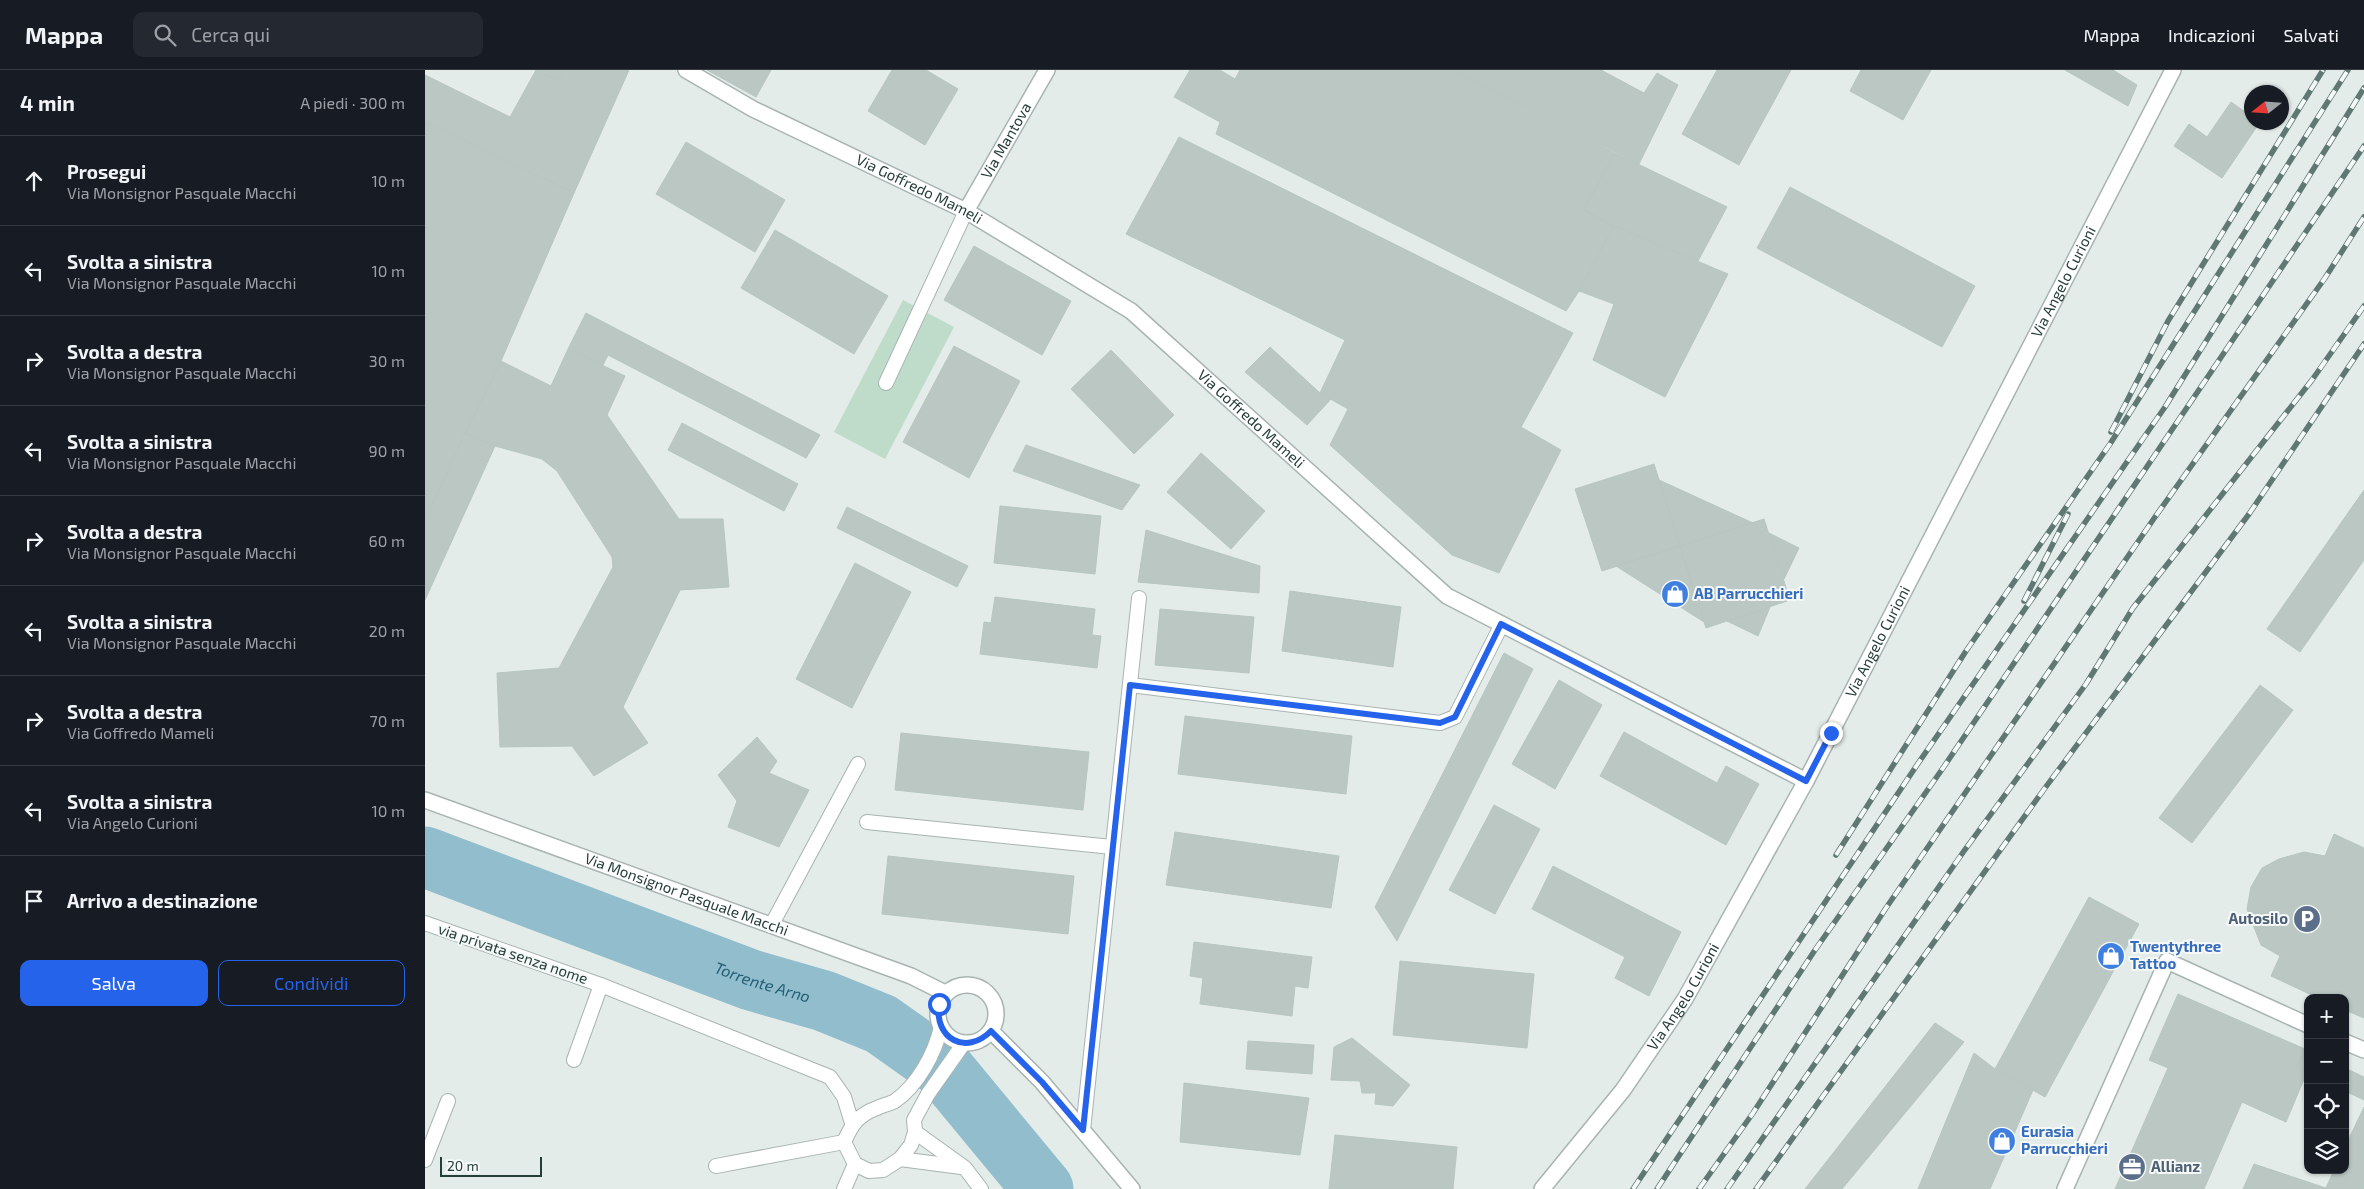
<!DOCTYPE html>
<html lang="it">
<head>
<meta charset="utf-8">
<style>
  body { margin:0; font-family:"Exo 2",sans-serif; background:#242831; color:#f1f3f6 }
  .controls { position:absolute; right:15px; bottom:15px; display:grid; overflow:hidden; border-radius:10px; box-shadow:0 1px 4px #0004 }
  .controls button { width:45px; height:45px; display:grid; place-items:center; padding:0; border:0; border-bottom:1px solid #363941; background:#171b24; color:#f1f3f6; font:25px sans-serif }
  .compass { position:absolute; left:1819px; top:15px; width:45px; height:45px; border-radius:50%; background:#171b24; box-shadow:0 1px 4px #0004; rotate:253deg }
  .scale { position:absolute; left:15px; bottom:12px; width:102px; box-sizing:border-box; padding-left:5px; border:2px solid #253d39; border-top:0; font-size:14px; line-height:18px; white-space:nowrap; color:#253d39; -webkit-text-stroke:4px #f5f9f7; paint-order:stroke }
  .stop { position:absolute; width:15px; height:15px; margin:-11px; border:4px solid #2563eb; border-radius:50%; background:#fff }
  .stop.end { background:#2563eb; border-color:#fff; box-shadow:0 1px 5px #0008 }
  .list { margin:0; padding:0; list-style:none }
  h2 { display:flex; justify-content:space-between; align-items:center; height:65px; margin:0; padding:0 20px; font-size:21px }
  h2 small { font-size:16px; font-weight:400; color:#9ea1a6 }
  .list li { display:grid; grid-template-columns:32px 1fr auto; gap:15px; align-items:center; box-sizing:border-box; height:90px; padding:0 20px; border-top:1px solid #363941 }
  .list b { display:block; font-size:19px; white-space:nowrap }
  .list p { margin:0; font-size:16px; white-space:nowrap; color:#9ea1a6 }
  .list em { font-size:16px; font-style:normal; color:#9ea1a6 }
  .actions { display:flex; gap:10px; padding:15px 20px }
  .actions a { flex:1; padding:11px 0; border:1px solid #2563eb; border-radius:10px; text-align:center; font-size:18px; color:#2563eb }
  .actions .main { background:#2563eb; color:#fff }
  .icon { flex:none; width:28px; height:28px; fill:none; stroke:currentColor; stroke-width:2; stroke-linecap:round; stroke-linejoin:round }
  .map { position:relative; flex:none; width:1939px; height:1119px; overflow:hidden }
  header { display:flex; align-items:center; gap:30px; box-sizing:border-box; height:70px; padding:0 25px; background:#171b24; border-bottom:1px solid #363941 }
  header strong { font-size:24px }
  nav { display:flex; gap:28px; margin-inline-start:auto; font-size:18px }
  .search { width:350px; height:45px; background:#242831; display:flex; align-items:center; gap:12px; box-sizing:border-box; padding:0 18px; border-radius:10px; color:#9ea1a6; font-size:19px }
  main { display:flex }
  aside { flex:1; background:#171b24 }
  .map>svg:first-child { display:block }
</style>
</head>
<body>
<header>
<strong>Mappa</strong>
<div class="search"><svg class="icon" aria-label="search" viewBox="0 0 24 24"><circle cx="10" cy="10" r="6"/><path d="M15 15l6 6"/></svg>Cerca qui</div>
<nav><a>Mappa</a><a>Indicazioni</a><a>Salvati</a></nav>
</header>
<main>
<aside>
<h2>4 min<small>A piedi · 300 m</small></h2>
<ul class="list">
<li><svg class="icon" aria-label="ahead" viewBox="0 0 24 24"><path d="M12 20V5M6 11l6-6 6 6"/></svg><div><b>Prosegui</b><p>Via Monsignor Pasquale Macchi</p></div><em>10 m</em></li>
<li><svg class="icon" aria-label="left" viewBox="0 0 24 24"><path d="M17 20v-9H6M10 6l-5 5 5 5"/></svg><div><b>Svolta a sinistra</b><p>Via Monsignor Pasquale Macchi</p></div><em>10 m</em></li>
<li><svg class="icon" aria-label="right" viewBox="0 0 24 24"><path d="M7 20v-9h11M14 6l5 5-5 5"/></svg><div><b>Svolta a destra</b><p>Via Monsignor Pasquale Macchi</p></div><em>30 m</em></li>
<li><svg class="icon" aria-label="left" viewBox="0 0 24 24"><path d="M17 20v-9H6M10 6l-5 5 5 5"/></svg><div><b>Svolta a sinistra</b><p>Via Monsignor Pasquale Macchi</p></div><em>90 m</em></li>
<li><svg class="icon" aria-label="right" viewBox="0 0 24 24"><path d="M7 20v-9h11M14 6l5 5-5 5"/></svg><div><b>Svolta a destra</b><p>Via Monsignor Pasquale Macchi</p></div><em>60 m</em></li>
<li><svg class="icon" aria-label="left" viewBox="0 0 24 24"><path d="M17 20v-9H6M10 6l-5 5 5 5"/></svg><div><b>Svolta a sinistra</b><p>Via Monsignor Pasquale Macchi</p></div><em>20 m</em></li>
<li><svg class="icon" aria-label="right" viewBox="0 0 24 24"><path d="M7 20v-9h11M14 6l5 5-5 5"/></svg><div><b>Svolta a destra</b><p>Via Goffredo Mameli</p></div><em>70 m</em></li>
<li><svg class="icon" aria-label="left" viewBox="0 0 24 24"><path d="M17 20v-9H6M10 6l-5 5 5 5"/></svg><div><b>Svolta a sinistra</b><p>Via Angelo Curioni</p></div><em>10 m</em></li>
<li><svg class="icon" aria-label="arrive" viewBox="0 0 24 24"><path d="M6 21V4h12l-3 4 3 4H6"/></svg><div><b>Arrivo a destinazione</b></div></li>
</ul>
<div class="actions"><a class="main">Salva</a><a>Condividi</a></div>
</aside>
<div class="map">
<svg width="1939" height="1119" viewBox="0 0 1939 1119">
  <rect width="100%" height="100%" fill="#e4ecea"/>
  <path fill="#bfdcca" d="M478,230L529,257L460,389L409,362Z"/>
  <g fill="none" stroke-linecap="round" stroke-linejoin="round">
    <path stroke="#91bdcd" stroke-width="61" id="s1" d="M0,787L326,910L399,931L456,954L518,998L618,1119"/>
  </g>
  <g fill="#bac7c3" stroke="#b7c6c1">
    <path d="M111,0L133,11L138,0H204L149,123L0,52V5L85,47Z"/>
    <path d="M112,0H138L133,11Z"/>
    <path d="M282,0H346L331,27Z"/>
    <path d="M467,0H501L533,19L500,75L443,41Z"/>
    <path d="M765,0H795L810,9L815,0H1028L1190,83L1159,140L1189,156L1154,221L1141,241L791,64L795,52L749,27Z"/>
    <path d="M1028,0H1176L1219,23L1232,3L1253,15L1214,94Z"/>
    <path d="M1292,0H1366L1314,95L1257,64Z"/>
    <path d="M1436,0H1506L1478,50L1425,21Z"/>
    <path d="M1640,0H1688L1712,15L1703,36Z"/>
    <path d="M1806,32L1826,46V52H1835L1797,108L1749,76L1764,54L1782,67Z"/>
    <path d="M0,52L149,123L76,291L40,363L0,451Z"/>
    <path d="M754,67L1148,263L1096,357L1136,380L1074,503L1027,485L905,375L923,339L895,323L920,270L701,164Z"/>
    <path d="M261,72L360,130L330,182L231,124Z"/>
    <path d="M1190,83L1302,137L1273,191L1189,156L1159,140Z"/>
    <path d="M1365,117L1550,216L1517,277L1332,178Z"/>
    <path d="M1189,156L1303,204L1240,327L1168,290L1189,234L1154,221Z"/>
    <path d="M350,160L463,226L429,284L316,218Z"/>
    <path d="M549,176L646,231L617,285L519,230Z"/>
    <path d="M161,243L395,365L381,388L183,285L178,295L143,279Z"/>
    <path d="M529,276L595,311L544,408L478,372Z"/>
    <path d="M845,277L895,323L906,329L882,355L820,302Z"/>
    <path d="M143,279L200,306L182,345L254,449H298L304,517L255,520L198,637L223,673L169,706L147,676L75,677L72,603L134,598L188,497L187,487L132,401L117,389L70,376L40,363L76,291L126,316Z"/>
    <path d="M686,280L749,345L709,384L646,319Z"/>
    <path d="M257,353L373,414L359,441L243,380Z"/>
    <path d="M40,363L70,376L0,530V451Z"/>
    <path d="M601,375L715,415L697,440L588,401Z"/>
    <path d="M776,383L840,441L806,479L742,422Z"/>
    <path d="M1229,394L1255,476L1177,501L1150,419Z"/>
    <path d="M1234,410L1328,453L1255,476Z"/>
    <path d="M1939,420V490L1875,582L1842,559Z"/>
    <path d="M575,436L676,446L670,504L569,493Z"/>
    <path d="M422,437L543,496L532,517L412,458Z"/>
    <path d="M1339,449L1365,530L1281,558L1255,476Z"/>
    <path d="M721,460L835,496L834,523L713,512Z"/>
    <path d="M1344,463L1374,478L1359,509Z"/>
    <path d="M1255,476L1279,552L1191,496Z"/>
    <path d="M430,493L486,522L427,638L371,609Z"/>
    <path d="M865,521L976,537L968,597L857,581Z"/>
    <path d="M570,527L670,539L667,565L676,566L672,598L555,584L559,552L566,553Z"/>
    <path d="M1345,537L1333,566L1302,551Z"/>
    <path d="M735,539L829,547L824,603L730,595Z"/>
    <path d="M1079,583L1108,599L972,871L950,837Z"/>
    <path d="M1134,610L1177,635L1130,719L1087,694Z"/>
    <path d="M1835,615L1868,640L1767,773L1734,748Z"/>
    <path d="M760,646L927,666L921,724L753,704Z"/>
    <path d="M1199,662L1292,713L1301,696L1334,714L1301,775L1175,706Z"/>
    <path d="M476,663L664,682L658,740L470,720Z"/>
    <path d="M332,667L352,691L344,703L384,720L354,777L303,757L312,731L293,705Z"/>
    <path d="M1069,735L1115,759L1070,844L1024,820Z"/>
    <path d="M750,762L914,786L906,838L741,815Z"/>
    <path d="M1909,764L1939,778V948L1920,940V928H1893L1846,906L1855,886L1836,875L1822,839L1826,817L1837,798L1854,789L1879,782L1900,786Z"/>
    <path d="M463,786L649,806L643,864L457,844Z"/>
    <path d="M1128,796L1256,862L1224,926L1190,908L1200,887L1107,839Z"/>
    <path d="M1664,827L1714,854L1620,1027L1570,999Z"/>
    <path d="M769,872L887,887L883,918L870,916L867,946L775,934L778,908L765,906Z"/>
    <path d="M975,891L1109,904L1102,978L968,965Z"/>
    <path d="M1753,924L1880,979L1872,997L1882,1002L1861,1052L1817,1032L1779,1119H1690L1743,998L1724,990Z"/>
    <path d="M1510,953L1539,972L1417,1119H1380Z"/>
    <path d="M927,968L985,1015L968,1036L950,1034L951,1023H937L935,1011L906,1010L909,977Z"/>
    <path d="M823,971L889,975L887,1004L821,999Z"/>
    <path d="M1880,979L1883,980V1003L1872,997Z"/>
    <path d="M1549,983L1570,999L1608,1020L1565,1119H1493Z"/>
    <path d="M1920,998L1939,1007V1030L1920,1021Z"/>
    <path d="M759,1013L884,1028L875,1085L755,1072Z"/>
    <path d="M1939,1037V1119H1903L1901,1118L1909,1100H1920V1077Z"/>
    <path d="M910,1065L1032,1077L1028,1119H904Z"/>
    <path d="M1829,1094L1901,1118L1903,1119H1818Z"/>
  </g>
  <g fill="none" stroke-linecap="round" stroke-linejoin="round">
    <g stroke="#a7b4b1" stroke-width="16">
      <g id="lane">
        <path d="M461,313L541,141"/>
        <path d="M705,615L1015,653L1030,647L1077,554"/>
        <path d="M442,752L687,777"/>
        <path d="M0,853L176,915L405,1007L419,1027L427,1053"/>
        <path d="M346,856L433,694"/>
        <path d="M516,957C510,983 493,1015 470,1031C465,1034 458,1035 452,1038C433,1045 427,1054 419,1072L430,1094L444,1101L458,1100L475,1089L486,1075L490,1062L489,1050L503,1024L539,973"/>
        <path d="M149,990L176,915"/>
        <path d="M658,1060L714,528"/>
        <path d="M490,1062L540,1098L556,1119"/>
        <path d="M475,1089L536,1097"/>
        <path d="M0,1090L23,1031"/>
        <path d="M291,1096L419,1072"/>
        <path d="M419,1119L430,1094"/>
      </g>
    </g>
    <g stroke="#a7b4b1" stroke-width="18">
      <g id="street">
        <path id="s2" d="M261,0L328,39L541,141L706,241L1022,526L1381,711"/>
        <path id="s3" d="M541,141L622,0"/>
        <path id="s4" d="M0,730L486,906L520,923"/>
        <circle cx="542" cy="944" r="29"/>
        <path d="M566,961L617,1012L707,1119"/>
        <path d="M1920,972L1939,980"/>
        <path id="s5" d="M1117,1119L1198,1020L1260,929L1381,711L1748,0"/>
        <path d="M1640,1119L1742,891L1883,955"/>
      </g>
    </g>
    <use href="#lane" stroke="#fff" stroke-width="14"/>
    <use href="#street" stroke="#fff" stroke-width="15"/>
    <g stroke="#607874" stroke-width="5.5">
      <g id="rail">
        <path d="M1686,362L1743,251L1898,0"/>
        <path d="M1599,531L1643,444"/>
        <path d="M1411,785L1541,581L1685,374L1923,0"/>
        <path d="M1208,1119L1494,692L1740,337L1939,18"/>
        <path d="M1232,1119L1390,880L1518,698L1939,76"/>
        <path d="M1274,1119L1328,1043L1461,838L1730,447L1900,208L1939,147"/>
        <path d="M1302,1119L1539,781L1661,614L1708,538L1887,310L1939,236"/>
        <path d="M1331,1119L1620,718L1824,444L1939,274"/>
      </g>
    </g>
    <use href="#rail" stroke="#f5f9f7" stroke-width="4" stroke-dasharray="11" stroke-linecap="butt"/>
  </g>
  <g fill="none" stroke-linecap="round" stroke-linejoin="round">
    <path stroke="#2563eb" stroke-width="6" d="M514,934C509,969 541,986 566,961L617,1012L658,1060L705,615L1015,653L1030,647L1076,554L1381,711L1406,663"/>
  </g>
  <defs>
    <g id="shop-disc" transform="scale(1.4375)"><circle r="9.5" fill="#3f7fe0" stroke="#f5f9f7"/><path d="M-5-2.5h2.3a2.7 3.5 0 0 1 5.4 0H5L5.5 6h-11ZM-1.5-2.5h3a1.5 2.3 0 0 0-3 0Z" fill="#fff"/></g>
    <g id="parking-disc" transform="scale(1.4375)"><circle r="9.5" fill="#5c6f8a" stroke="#f5f9f7"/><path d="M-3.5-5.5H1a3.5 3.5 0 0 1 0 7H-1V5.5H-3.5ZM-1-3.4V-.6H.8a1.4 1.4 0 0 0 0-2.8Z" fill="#fff"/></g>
    <g id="office-disc" transform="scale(1.4375)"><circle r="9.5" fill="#5c6f8a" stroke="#f5f9f7"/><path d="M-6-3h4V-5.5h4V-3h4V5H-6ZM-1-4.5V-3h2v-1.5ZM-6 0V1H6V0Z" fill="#fff"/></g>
  </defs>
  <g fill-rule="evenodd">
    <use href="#shop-disc" x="1250" y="524"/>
    <use href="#parking-disc" x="1882" y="849"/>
    <use href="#shop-disc" x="1686" y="886"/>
    <use href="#shop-disc" x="1577" y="1071"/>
    <use href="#office-disc" x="1707" y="1097"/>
  </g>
  <g text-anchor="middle" stroke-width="4" stroke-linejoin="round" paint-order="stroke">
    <g font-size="15" fill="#253d39" stroke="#f5f9f7">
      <text dy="5" stroke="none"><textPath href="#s3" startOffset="81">Via Mantova</textPath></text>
      <text dy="5" stroke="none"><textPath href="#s2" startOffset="262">Via Goffredo Mameli</textPath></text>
      <text dy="5" stroke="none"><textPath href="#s5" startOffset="1049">Via Angelo Curioni</textPath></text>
      <text dy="5" stroke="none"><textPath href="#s2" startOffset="668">Via Goffredo Mameli</textPath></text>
      <text dy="5" stroke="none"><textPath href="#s5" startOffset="644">Via Angelo Curioni</textPath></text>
      <text dy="5" stroke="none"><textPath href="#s4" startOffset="278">Via Monsignor Pasquale Macchi</textPath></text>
      <text transform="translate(88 884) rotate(19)" y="5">via privata senza nome</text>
      <text dy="5" stroke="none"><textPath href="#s5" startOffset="239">Via Angelo Curioni</textPath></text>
    </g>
    <g font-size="15" font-weight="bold" fill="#366cbe" stroke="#f5f9f7" text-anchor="start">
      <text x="1269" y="529">AB Parrucchieri</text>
      <text x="1705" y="882">Twentythree<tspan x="1705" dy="17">Tattoo</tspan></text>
      <text x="1596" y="1067">Eurasia<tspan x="1596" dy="17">Parrucchieri</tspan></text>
    </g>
    <g font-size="15" font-weight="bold" fill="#4e5e75" stroke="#f5f9f7" text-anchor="end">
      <text x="1863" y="854">Autosilo</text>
      <text x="1726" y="1102" text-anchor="start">Allianz</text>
    </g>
    <g font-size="16" font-style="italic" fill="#235f74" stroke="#f5f9f7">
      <text dy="6" stroke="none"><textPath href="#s1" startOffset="360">Torrente Arno</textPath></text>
    </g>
  </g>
</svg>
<div class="controls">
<button>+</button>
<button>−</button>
<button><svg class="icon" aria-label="locate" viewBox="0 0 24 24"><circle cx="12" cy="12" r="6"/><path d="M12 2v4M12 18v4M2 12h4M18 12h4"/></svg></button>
<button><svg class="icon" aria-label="layers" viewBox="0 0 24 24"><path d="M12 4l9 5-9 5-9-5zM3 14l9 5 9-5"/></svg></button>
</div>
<svg class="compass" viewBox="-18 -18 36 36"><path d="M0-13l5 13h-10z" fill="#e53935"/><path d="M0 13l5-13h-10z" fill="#9ea1a6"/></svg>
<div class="scale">20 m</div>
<div class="stop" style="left:514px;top:934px"></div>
<div class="stop end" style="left:1406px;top:663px"></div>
</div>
</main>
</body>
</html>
